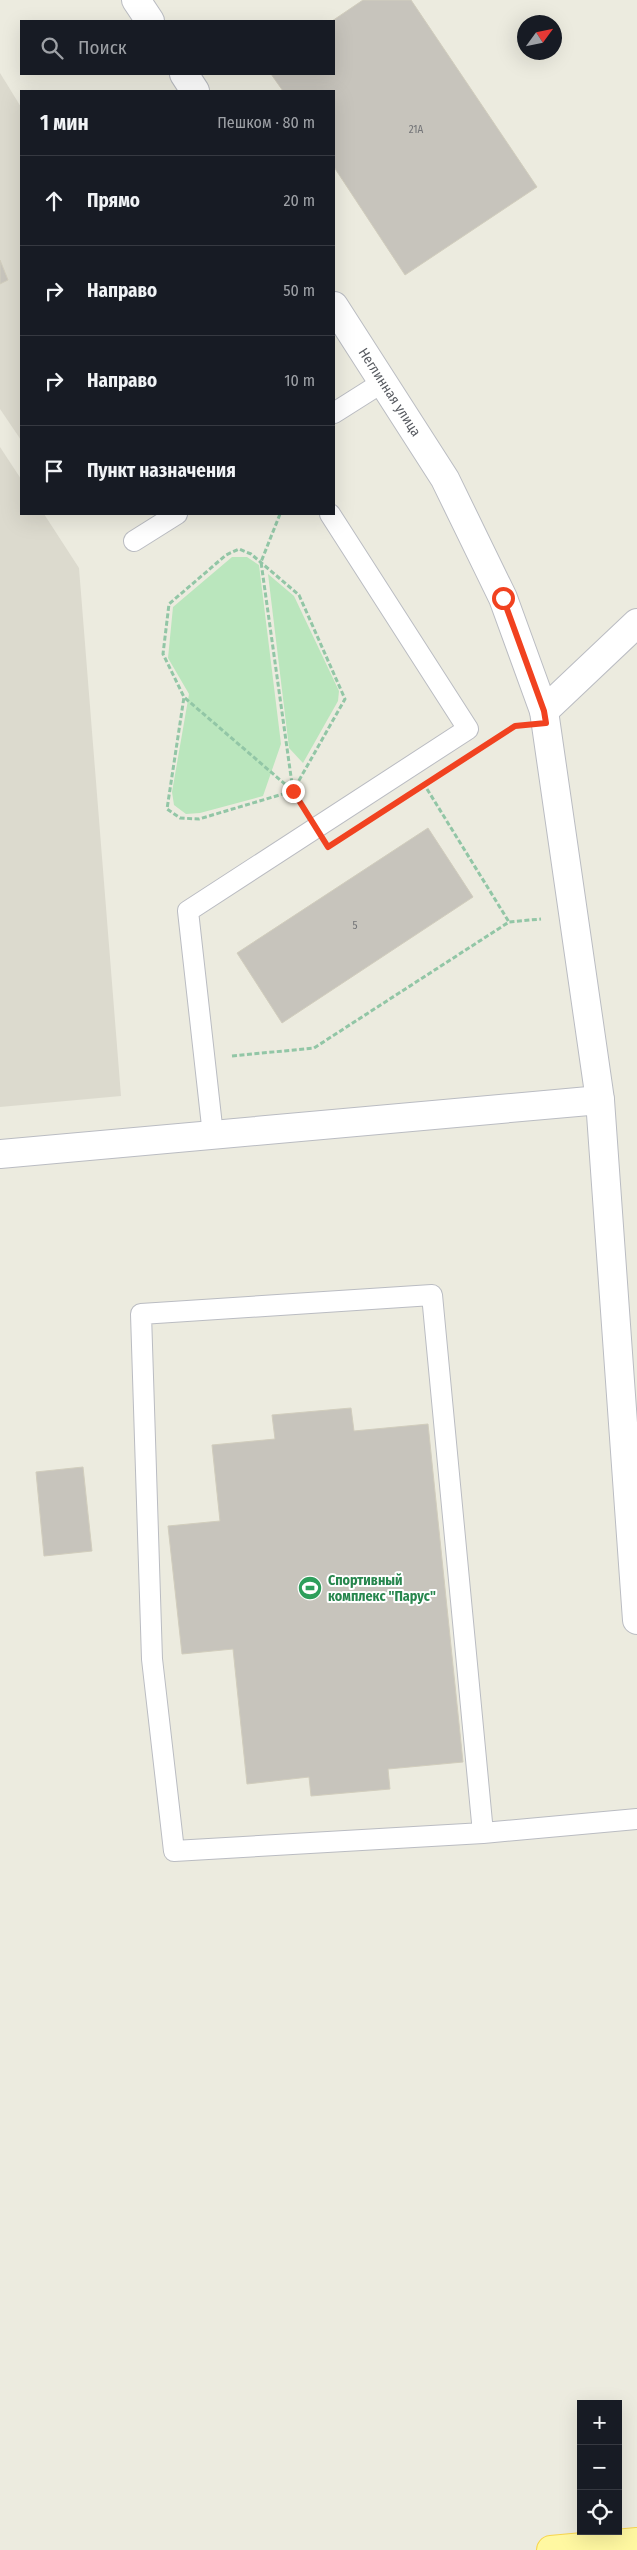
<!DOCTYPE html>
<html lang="ru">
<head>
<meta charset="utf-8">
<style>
  body { margin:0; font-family:"Fira Sans Condensed",sans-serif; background:#20242c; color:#f1f3f6 }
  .controls { position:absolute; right:15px; bottom:15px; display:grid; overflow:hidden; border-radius:0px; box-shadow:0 5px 20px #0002 }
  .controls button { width:45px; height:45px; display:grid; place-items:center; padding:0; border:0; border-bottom:1px solid #363941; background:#171b24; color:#f1f3f6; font:25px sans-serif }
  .compass { position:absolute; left:517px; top:15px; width:45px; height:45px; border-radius:50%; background:#171b24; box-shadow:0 5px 20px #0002; rotate:57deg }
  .stop { position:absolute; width:15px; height:15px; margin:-11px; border:4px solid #f14220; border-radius:50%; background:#fff }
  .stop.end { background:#f14220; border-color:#fff; box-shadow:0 1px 5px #0008 }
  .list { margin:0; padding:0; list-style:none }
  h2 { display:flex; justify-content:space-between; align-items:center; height:65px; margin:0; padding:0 20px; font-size:21px }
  h2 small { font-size:16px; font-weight:400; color:#9ea1a6 }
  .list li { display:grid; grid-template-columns:32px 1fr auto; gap:15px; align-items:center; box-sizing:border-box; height:90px; padding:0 20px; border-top:1px solid #363941 }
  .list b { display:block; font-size:19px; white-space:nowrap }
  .list em { font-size:16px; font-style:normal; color:#9ea1a6 }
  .icon { flex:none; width:28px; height:28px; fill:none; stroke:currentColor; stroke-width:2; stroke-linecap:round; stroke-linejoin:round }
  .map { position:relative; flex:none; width:637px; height:2550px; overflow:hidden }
  .search { position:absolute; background:#171b24; box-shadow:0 5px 20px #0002; left:20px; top:20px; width:315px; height:55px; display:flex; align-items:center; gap:12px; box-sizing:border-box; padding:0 18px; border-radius:0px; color:#9ea1a6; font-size:19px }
  .panel { position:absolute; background:#171b24; box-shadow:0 5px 20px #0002; left:20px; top:90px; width:315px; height:425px; border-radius:0px }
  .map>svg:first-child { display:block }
</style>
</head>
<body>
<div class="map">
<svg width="637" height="2550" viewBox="0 0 637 2550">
  <rect width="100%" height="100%" fill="#ecebdf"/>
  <g fill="#dcdace">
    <path d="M0,73L21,107V440L0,409Z"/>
    <path d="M0,447L21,479V514H44L79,568L121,1096L0,1107Z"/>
  </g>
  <g fill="#bae6bd">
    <path d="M232,557H247L259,565L281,744L263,796L200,813L186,814L174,805L172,792L189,694L168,658L173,607Z"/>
    <path d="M268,574L294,596L339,691L338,701L303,763L289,748Z"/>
  </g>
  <g fill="#c7c4bc" stroke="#d1cdbd">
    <path d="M363,0H411L537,187L405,275L334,167V91H283L271,74H334V21H332Z"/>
    <path d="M0,260L8,280L0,284Z"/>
    <path d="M428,828L473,897L282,1023L237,953Z"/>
    <path d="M351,1408L354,1431L428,1424L463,1762L388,1769L390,1789L311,1796L309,1777L247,1784L233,1649L182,1654L168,1526L220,1521L212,1445L275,1439L272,1415Z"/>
    <path d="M83,1467L92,1551L44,1556L36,1472Z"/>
  </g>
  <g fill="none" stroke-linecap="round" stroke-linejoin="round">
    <g stroke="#babcc2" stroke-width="22">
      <g id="service">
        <path d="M334,413L383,382"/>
        <path d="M134,541L177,514"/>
        <path d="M213,1135L188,911L468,729L330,514"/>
        <path d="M483,1833L432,1295L141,1314L152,1659L174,1851L483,1833L637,1819"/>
      </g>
    </g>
    <g stroke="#babcc2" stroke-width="30">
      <g id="minor">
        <path d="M136,0L150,21"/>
        <path d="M184,74L195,91"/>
        <path d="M334,306L445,479L503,598L544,711L637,623"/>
        <path d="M544,711L600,1100L637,1620"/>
        <path d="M0,1154L600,1100"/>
      </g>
    </g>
    <g stroke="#f8d64d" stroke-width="30">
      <path id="primary" d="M551,2550L637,2542"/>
    </g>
    <g stroke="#92c6a6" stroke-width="3" stroke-dasharray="5 2.5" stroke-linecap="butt">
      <path d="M280,514L261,562L293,791"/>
      <path d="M185,698L293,791"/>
      <path d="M495,739L513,727"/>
      <path d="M427,789L509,922"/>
      <path d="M293,791L199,819L180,818L167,809L184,697L163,654L169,604L226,555L239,549L251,554L299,595L345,699L293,791L301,804"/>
      <path d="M232,1056L314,1048L509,922L541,919"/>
    </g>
    <use href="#service" stroke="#fff" stroke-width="20"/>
    <use href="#minor" stroke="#fff" stroke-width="28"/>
    <use href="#primary" stroke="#fff8a1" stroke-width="28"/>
  </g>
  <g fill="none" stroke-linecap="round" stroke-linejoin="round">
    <path stroke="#f14220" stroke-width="6" d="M293,791L328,847L515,726L546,723L544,711L503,598"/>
  </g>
  <defs>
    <g id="stadium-disc" transform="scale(1.25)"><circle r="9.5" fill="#2e9e5b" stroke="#fff"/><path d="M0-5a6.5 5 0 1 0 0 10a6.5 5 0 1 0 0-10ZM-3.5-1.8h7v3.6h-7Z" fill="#fff"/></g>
  </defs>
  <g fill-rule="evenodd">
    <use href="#stadium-disc" x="310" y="1588"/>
  </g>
  <g text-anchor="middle" stroke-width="4" stroke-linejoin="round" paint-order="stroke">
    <g font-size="11" fill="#747578">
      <text x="416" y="133">21А</text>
      <text x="355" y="929">5</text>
    </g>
    <g font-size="14" fill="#585b61" stroke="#fff">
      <text transform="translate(390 392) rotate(57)" y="5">Неглинная улица</text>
    </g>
    <g font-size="14" font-weight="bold" fill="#27864d" stroke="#fff" text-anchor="start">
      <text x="328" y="1585">Спортивный<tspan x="328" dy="16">комплекс "Парус"</tspan></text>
    </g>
  </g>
</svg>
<div class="controls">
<button>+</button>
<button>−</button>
<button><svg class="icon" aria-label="locate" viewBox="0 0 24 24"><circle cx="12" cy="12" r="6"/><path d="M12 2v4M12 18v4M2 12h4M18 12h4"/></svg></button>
</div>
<svg class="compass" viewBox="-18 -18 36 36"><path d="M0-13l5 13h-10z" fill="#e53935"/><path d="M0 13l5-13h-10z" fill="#9ea1a6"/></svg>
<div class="stop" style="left:503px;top:598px"></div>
<div class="stop end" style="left:293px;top:791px"></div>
<div class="search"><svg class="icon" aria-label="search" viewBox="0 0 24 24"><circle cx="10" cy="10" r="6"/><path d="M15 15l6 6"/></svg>Поиск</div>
<section class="panel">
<h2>1 мин<small>Пешком · 80 m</small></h2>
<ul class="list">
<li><svg class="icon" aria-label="ahead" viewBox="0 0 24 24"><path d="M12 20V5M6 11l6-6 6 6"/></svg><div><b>Прямо</b></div><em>20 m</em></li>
<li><svg class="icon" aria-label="right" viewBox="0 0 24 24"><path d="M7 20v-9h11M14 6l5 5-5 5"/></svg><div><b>Направо</b></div><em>50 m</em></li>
<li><svg class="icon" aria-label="right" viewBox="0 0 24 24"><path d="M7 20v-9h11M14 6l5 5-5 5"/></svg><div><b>Направо</b></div><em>10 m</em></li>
<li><svg class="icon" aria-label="arrive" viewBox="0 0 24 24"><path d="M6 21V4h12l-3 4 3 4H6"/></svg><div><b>Пункт назначения</b></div></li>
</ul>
</section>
</div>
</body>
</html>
